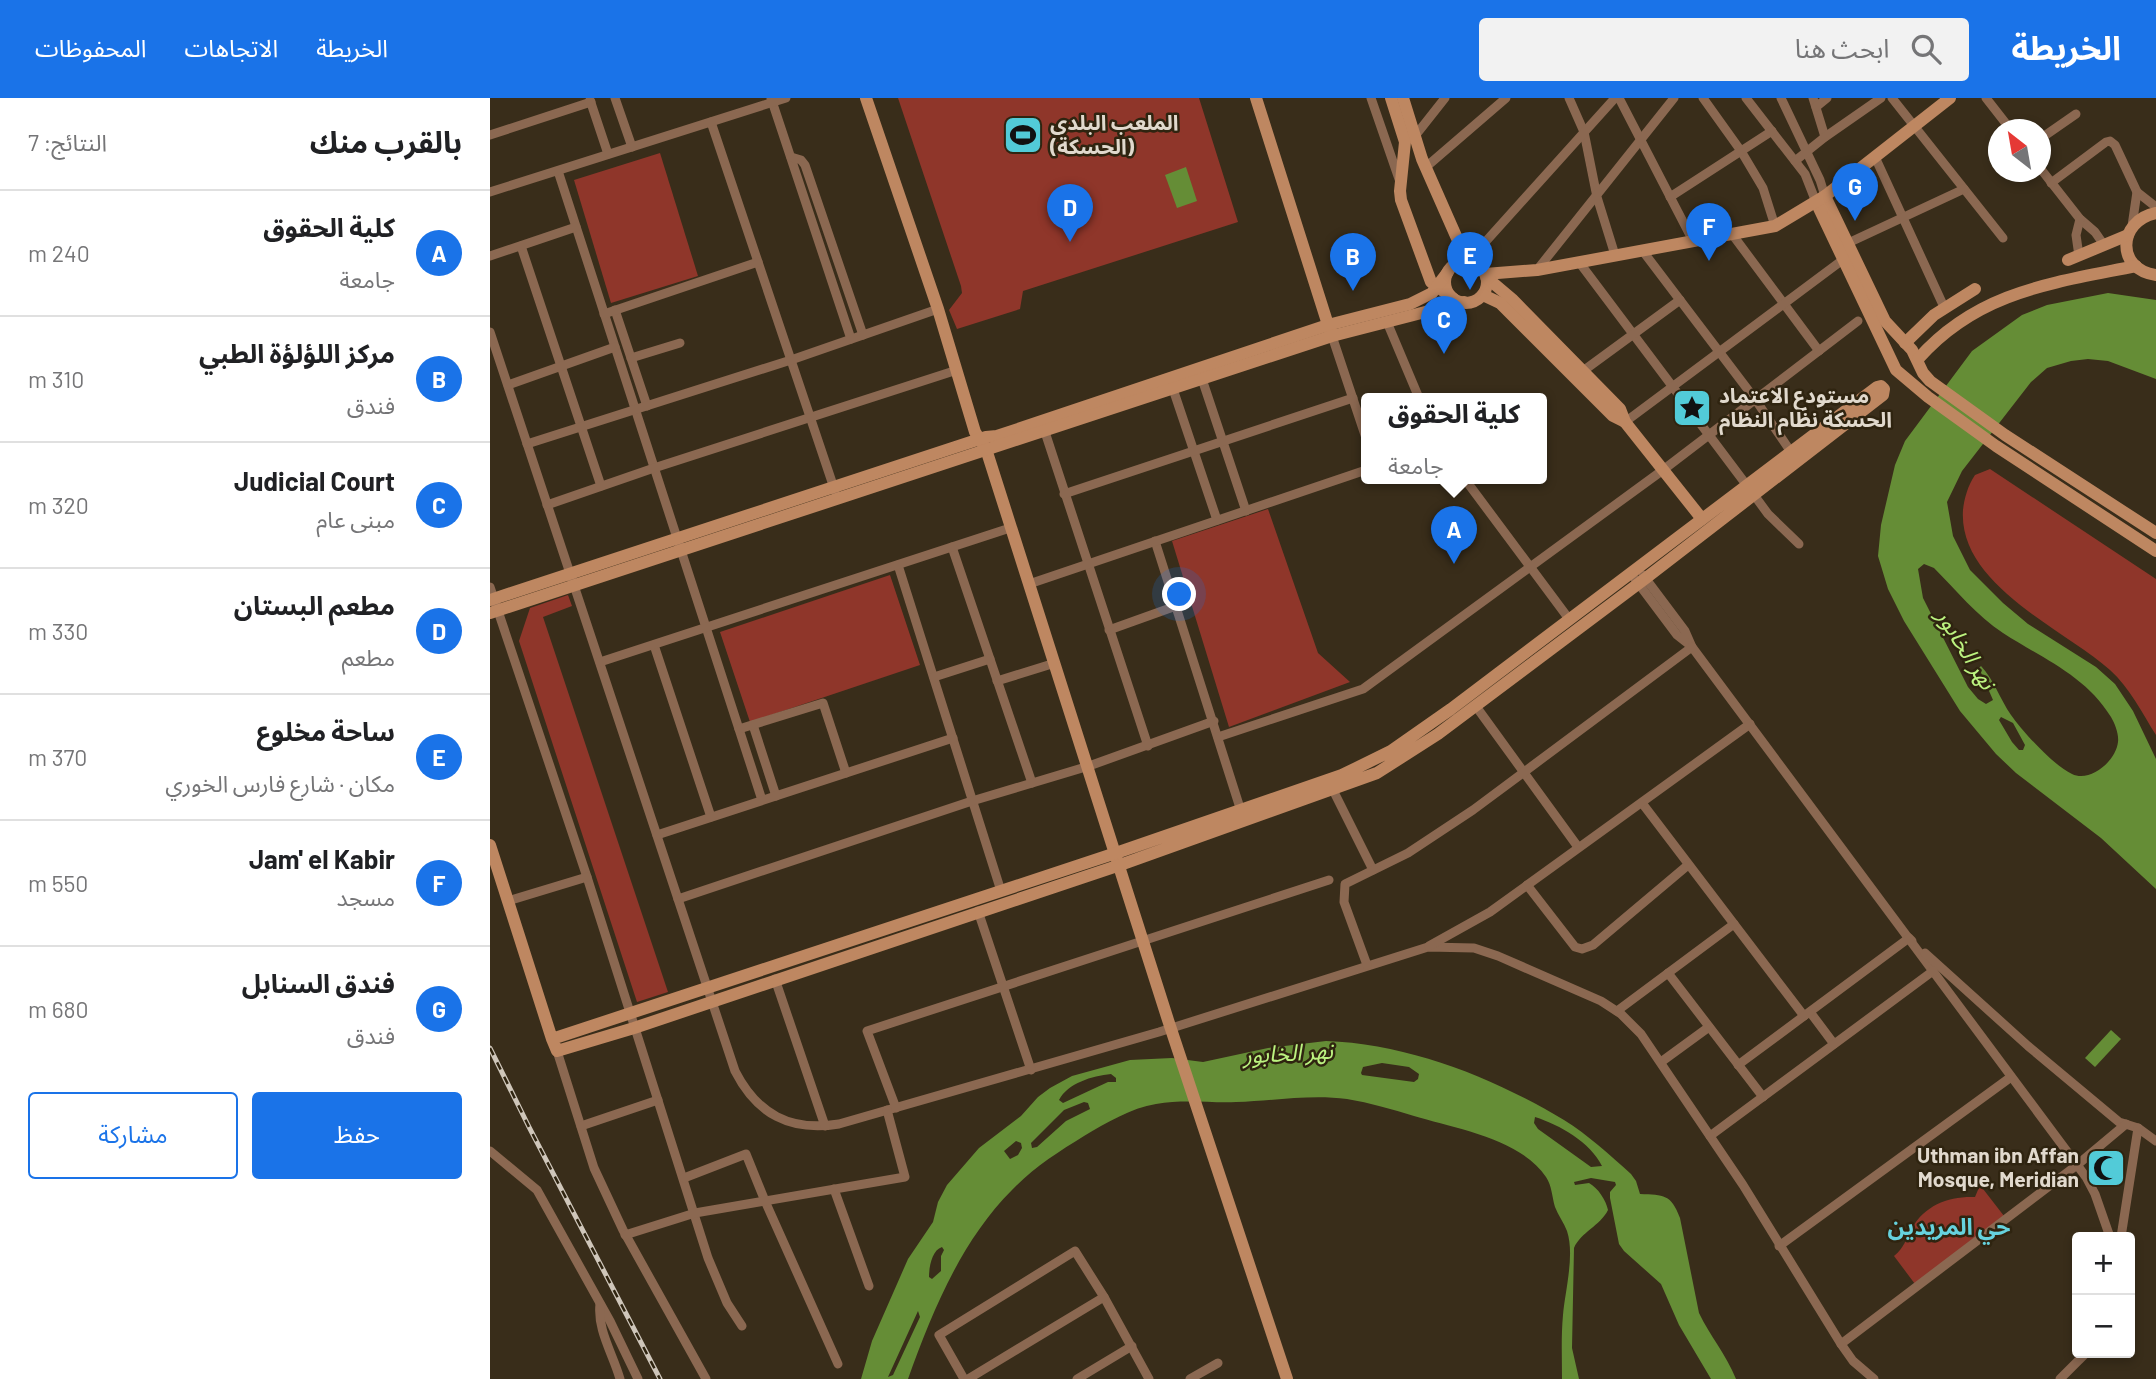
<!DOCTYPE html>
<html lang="ar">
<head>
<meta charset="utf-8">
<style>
  body { margin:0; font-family:Barlow,"Noto Sans Arabic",sans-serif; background:#f2f2f2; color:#202124; direction:rtl }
  .controls { position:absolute; right:21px; bottom:21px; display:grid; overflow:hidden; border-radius:7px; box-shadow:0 4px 10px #0003 }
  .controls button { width:63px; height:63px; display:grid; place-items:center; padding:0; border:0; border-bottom:2px solid #e0e0e0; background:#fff; color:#202124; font:35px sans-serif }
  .compass { position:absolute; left:1498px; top:21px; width:63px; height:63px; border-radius:50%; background:#fff; box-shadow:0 4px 10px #0003; rotate:329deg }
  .you { position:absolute; left:690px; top:497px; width:24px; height:24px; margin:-18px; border:5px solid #fff; border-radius:50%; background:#1a73e8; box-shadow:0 0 0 10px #1a73e833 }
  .badge { display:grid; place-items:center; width:46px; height:46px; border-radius:50%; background:#1a73e8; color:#fff; font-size:23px; font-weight:700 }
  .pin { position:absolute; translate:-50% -58px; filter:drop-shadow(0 2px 4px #0008) }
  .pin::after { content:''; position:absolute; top:37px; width:24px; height:21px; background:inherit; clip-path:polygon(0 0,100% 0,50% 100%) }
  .popup { position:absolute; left:871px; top:295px; width:186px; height:91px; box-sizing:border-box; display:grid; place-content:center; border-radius:7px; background:#fff; filter:drop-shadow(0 2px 5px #0005); font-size:23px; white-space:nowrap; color:#757577 }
  .popup b { font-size:26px; color:#202124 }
  .popup::after { content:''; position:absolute; left:50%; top:100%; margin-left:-14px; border:14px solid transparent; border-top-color:#fff }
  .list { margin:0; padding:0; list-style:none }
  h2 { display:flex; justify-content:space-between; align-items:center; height:91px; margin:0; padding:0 28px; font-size:30px }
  h2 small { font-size:23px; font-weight:400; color:#757577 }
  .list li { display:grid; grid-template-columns:46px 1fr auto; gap:21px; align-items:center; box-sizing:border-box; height:126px; padding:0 28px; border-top:2px solid #e0e0e0 }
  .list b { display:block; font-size:26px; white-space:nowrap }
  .list p { margin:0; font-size:23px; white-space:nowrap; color:#757577 }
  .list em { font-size:23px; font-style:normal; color:#757577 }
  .actions { display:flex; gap:14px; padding:21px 28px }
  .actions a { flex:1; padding:16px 0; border:2px solid #1a73e8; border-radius:7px; text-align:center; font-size:24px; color:#1a73e8 }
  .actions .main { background:#1a73e8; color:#fff }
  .icon { flex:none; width:38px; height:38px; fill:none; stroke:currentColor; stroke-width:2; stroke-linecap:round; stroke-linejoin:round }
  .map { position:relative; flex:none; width:1666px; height:1281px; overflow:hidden; direction:ltr }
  header { display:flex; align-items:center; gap:42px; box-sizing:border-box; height:98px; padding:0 35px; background:#1a73e8; color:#fff }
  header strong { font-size:33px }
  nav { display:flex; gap:38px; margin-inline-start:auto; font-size:24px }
  .search { width:490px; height:63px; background:#f2f2f2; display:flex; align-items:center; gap:18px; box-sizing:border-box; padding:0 24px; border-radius:7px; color:#757577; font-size:26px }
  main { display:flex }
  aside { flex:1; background:#fff }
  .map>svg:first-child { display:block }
</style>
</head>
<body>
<header>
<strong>الخريطة</strong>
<div class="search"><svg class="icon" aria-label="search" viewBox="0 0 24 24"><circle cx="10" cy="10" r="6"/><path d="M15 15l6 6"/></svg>ابحث هنا</div>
<nav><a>الخريطة</a><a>الاتجاهات</a><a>المحفوظات</a></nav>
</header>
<main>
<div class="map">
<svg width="1666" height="1281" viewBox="0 0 1666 1281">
  <rect width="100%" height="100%" fill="#392d1a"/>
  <g fill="#8f362a">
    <path d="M408,0H709L748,124L533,193L530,211L467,231L459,212L472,195L471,188Z"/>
    <path d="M170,55L208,178L121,205L84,82Z"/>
    <path d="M1500,371L1666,481V637C1652,615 1640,590 1620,572C1574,531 1468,487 1473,412C1474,401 1478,387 1485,377Z"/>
    <path d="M778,411L828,555L860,584L739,629L682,443Z"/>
    <path d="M400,477L430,567L260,624L230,534Z"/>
    <path d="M78,497L82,508L53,519L178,894L147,904L29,543L40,510Z"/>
    <path d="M1490,1087L1514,1118L1425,1186L1404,1158C1415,1149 1415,1142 1422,1130C1435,1107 1459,1098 1485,1099Z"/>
  </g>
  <g fill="#658d36" fill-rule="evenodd">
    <path d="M696,69L707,103L687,110L675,77Z"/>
    <path d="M1618,195L1666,202V281L1618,263L1598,261L1581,263L1557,270L1541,284L1472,373L1457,404L1463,438L1480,472L1513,505L1538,526L1606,569L1625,586L1643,613L1666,661V791L1611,740L1526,675L1506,656L1470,613L1414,523L1398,491L1388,458L1391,427L1405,367L1415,343L1482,253L1532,217L1557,207ZM1434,466L1444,470C1466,492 1487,518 1513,535C1553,561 1595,577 1621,619C1625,626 1629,636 1628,644C1626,663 1600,685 1582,676C1563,667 1533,634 1521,617C1510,601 1504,582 1491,568L1489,570L1503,602L1496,606L1488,601L1478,589L1433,500L1428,471ZM1511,619L1523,625L1535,647L1533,652H1529L1522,644L1509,622Z"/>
    <path d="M1621,932L1631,941L1605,969L1595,960Z"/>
    <path d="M836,943C919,946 1002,979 1074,1022C1098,1037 1120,1057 1141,1076L1146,1083L1150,1096C1174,1097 1181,1096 1190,1120L1209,1215C1220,1238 1236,1256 1246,1281H1221L1189,1227L1171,1186L1134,1153L1129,1146L1120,1100V1094L1126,1087L1125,1084L1101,1080L1084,1084L1085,1087L1099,1085C1108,1090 1116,1102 1118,1112C1110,1128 1091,1134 1084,1150L1082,1250L1089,1281H1072C1072,1260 1071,1238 1073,1217C1075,1193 1085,1157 1077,1133C1074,1125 1068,1117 1065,1109C1062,1099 1062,1088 1056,1079C1031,1041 964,1030 924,1018C902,1011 880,1005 857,1001C820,996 783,1003 746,1004C719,1005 693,1001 666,1006C641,1010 616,1025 594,1038C568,1054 543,1070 522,1092C471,1143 442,1214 418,1281H371L382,1243L418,1161L443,1124L448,1104L457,1087L489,1050L531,1018L548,999L560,990L582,978L640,962L682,960L713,964L778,950ZM892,965L919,969L929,976L928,981L924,984L872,977L871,975L873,969ZM621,976L626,980V984H618L573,1005L569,1002C578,985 602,978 621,976ZM594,1004L598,1005L600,1011L576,1023L547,1049L542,1050L541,1045L574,1012ZM1045,1019C1070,1027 1100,1044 1112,1068L1101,1069L1048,1031L1044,1025ZM526,1043L531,1045L532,1050L528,1057L520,1061L514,1053ZM452,1149L454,1152L451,1158V1173L442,1181L439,1179C439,1169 442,1152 452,1149ZM428,1213L430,1219L403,1277L398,1279Z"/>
  </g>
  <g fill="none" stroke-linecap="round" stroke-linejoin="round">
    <g stroke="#8b6851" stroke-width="9">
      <path d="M125,0L142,49"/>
      <path d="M281,0L361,241"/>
      <path d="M881,0L909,81"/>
      <path d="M1079,0L1094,34L1107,99L1125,157"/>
      <path d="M1129,0L1203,143"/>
      <path d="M1213,0L1251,53L1273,90L1285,128"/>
      <path d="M1256,0L1315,76L1326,104"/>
      <path d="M1291,0L1330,82L1335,98"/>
      <path d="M1323,0L1335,39"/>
      <path d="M1402,0L1513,140"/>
      <path d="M1496,0L1521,32"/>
      <path d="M100,2L118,56"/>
      <path d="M1326,9L1337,0"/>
      <path d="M221,24L345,393"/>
      <path d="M0,37L101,4"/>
      <path d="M925,38L955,0"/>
      <path d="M1550,41L1586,16"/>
      <path d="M301,59L311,62L315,67L373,237"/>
      <path d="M1385,59L1454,209"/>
      <path d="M1305,63L1335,39L1391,0"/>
      <path d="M936,69L1016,0"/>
      <path d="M1550,70L1590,121L1605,134L1614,147"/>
      <path d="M68,73L272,702"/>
      <path d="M1561,85L1616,44L1620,43L1625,47L1647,94L1666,109"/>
      <path d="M0,94L296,0"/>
      <path d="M1180,99L1282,33"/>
      <path d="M1642,128L1647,94"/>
      <path d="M1242,136L1329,253"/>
      <path d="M1356,146L1474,91"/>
      <path d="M31,148L111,388"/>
      <path d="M1152,152L1265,301L1301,354"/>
      <path d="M0,158L86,129"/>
      <path d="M1589,158L1586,137L1590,121"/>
      <path d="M981,164L989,151L1125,0"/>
      <path d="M1089,164L1264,397L1278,416L1309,446"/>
      <path d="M1047,172L1184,0"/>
      <path d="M125,212L157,308"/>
      <path d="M114,216L268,164"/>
      <path d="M897,224L929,300"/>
      <path d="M0,234L245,973C267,1016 300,1034 349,1026L669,934L938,849L984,850L1008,858L1111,903L1131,916L1151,936L1253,1087L1351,1246L1363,1263L1384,1281"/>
      <path d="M842,238L876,340"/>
      <path d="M141,260L190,245"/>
      <path d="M1093,273L1190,202"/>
      <path d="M712,281L756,413"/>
      <path d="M18,287L125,249"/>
      <path d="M683,291L727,422"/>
      <path d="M1135,324L1358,158"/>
      <path d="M555,334L658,648"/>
      <path d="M37,346L301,262L448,211"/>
      <path d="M974,380L1079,521"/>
      <path d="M574,396L863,300"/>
      <path d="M57,407L164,370L467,272"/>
      <path d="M665,443L751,713"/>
      <path d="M462,449L542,685"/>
      <path d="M408,467L511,793"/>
      <path d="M1153,477L1195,533L1202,549L1596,1079L1605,1096L1620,1139"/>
      <path d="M1145,481L1187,537L1201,548"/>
      <path d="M539,486L876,372"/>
      <path d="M0,489L97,779L218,1160L237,1205L252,1228"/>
      <path d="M619,532L686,508"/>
      <path d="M164,547L221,719"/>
      <path d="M110,564L520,430"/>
      <path d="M444,579L500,561"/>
      <path d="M507,583L565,565"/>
      <path d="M985,607L1088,749"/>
      <path d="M263,627L286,698"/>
      <path d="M249,631L333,605L356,675"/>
      <path d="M728,639L873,591L1173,372L1368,223"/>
      <path d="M843,692L883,772"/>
      <path d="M1152,705L1314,918"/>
      <path d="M167,737L463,640"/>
      <path d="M1037,787L1085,849L1092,851L1103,847L1198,767"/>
      <path d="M188,801L482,703L599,668L724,623"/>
      <path d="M18,803L97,779"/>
      <path d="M488,813L541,972"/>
      <path d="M939,848L1000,814L1260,626"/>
      <path d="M1435,855L1538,948L1629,1024L1648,1030L1666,1043"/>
      <path d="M877,867L854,804L855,786L918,755L983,712L1202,549"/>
      <path d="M1178,875L1273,999"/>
      <path d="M285,881L335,1028"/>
      <path d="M1127,913L1244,826"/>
      <path d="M1320,914L1344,946"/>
      <path d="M67,953L104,1070L133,1132L216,1281"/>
      <path d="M1171,964L1219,929"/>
      <path d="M1248,967L1419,840L1422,843"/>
      <path d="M406,1010L377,933L839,782"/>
      <path d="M91,1028L168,1002"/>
      <path d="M1220,1038L1443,873"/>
      <path d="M0,1053L47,1092L120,1223L148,1281"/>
      <path d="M194,1080L256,1056L275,1103L348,1266"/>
      <path d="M344,1091L379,1188"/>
      <path d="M135,1137L205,1115L415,1079L397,1012"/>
      <path d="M1631,1139L1648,1030"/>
      <path d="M1289,1148L1521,979"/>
      <path d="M110,1206C107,1232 123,1256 130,1281"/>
      <path d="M1351,1246L1587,1067L1636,1026"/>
      <path d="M474,1281L449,1237L585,1153L614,1199L659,1281"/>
      <path d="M478,1281L614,1199"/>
      <path d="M587,1281L642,1248"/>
      <path d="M700,1281L728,1265"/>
      <path d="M1570,1281L1596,1255"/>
    </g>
    <g stroke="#be8761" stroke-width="12">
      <path d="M376,0L448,211L485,334L496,351L678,922L797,1281"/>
      <path d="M766,0L840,233"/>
      <path d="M901,0L915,44L910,93L911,102L941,184L964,201"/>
      <path d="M913,0L932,61L977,163"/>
      <path d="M1335,98L1395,223L1422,252L1433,275L1440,283L1515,337L1666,435"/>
      <path d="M1326,104L1406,272L1438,299L1506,348L1666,453"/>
      <path d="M1666,115C1627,123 1626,172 1666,177"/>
      <path d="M1578,162L1638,137"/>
      <circle cx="976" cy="184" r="21"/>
      <path d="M995,176L1047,172L1285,128L1335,98L1460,0"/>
      <path d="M996,179L1022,201L1130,311L1135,324L1212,421"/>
      <path d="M993,197L1010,205L1123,318L1135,324"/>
      <path d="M1415,245L1444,217L1485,191"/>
      <path d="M1428,261C1488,193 1563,185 1646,168"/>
      <path d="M0,502L496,339L507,338L838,227L920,206L942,195L958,174"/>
      <path d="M0,515L842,238L974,204"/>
      <path d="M0,747L62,941L67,953L144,930L630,767L887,675L948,636L1156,480L1393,297L1394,291L1391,288L1387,289L961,611L901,653L852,677L626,755L62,941"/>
    </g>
    <g stroke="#cfc6ba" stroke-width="5">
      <path id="rail" d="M0,950L39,1029L170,1281"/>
    </g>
    <use href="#rail" stroke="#2f2410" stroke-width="2.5" stroke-dasharray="8" stroke-linecap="butt"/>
  </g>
  <defs>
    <g id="stadium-square" transform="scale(2.0125)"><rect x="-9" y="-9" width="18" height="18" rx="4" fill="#52cbd8" stroke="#2f2410"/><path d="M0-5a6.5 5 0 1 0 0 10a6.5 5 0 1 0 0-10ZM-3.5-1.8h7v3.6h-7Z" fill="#111"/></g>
    <g id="sight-square" transform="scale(2.0125)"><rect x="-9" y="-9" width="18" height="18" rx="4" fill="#52cbd8" stroke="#2f2410"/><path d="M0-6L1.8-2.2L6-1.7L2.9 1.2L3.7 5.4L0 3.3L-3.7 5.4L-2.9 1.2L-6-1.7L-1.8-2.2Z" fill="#111"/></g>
    <g id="mosque-square" transform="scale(2.0125)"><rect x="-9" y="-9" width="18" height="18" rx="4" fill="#52cbd8" stroke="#2f2410"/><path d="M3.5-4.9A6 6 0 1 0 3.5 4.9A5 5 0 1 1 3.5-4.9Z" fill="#111"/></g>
  </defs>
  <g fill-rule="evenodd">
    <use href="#stadium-square" x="533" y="37"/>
    <use href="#sight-square" x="1202" y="310"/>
    <use href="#mosque-square" x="1616" y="1070"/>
  </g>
  <g text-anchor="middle" stroke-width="5" stroke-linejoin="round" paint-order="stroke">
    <g font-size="21" font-weight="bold" fill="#e1d9cd" stroke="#2f2410" text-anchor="start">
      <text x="560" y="32">الملعب البلدي<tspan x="560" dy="24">(الحسكة)</tspan></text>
      <text x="1229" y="305">مستودع الاعتماد<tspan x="1229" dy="24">الحسكة نظام النظام</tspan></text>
      <text x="1589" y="1065" text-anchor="end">Uthman ibn Affan<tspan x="1589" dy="24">Mosque, Meridian</tspan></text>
    </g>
    <g font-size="23" font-style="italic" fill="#bcf380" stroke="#2f2410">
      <text transform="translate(1476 551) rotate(58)" y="8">نهر الخابور</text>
      <text transform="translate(798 955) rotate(-3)" y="8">نهر الخابور</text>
    </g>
    <g font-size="23" font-weight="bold" fill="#66d2de" stroke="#2f2410">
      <text x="1459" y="1137">حي المريدين</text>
    </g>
  </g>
</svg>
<div class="controls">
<button>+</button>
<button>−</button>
</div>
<svg class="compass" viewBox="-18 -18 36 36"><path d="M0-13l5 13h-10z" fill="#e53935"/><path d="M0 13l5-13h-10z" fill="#757577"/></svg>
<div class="you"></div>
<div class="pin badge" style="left:964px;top:466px">A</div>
<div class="popup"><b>كلية الحقوق</b>جامعة</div>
<div class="pin badge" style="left:863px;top:193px">B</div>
<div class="pin badge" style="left:954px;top:256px">C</div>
<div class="pin badge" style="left:580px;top:144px">D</div>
<div class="pin badge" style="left:980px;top:192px">E</div>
<div class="pin badge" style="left:1219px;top:163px">F</div>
<div class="pin badge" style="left:1365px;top:123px">G</div>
</div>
<aside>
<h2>بالقرب منك<small>النتائج: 7</small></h2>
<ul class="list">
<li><span class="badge">A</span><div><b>كلية الحقوق</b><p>جامعة</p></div><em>240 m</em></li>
<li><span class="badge">B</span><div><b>مركز اللؤلؤة الطبي</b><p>فندق</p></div><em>310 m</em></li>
<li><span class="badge">C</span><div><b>Judicial Court</b><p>مبنى عام</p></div><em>320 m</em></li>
<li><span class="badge">D</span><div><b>مطعم البستان</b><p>مطعم</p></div><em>330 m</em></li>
<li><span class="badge">E</span><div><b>ساحة مخلوع</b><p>مكان · شارع فارس الخوري</p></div><em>370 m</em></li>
<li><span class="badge">F</span><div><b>Jam' el Kabir</b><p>مسجد</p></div><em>550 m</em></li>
<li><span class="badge">G</span><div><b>فندق السنابل</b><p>فندق</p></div><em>680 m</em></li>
</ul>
<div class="actions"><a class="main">حفظ</a><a>مشاركة</a></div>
</aside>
</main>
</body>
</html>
